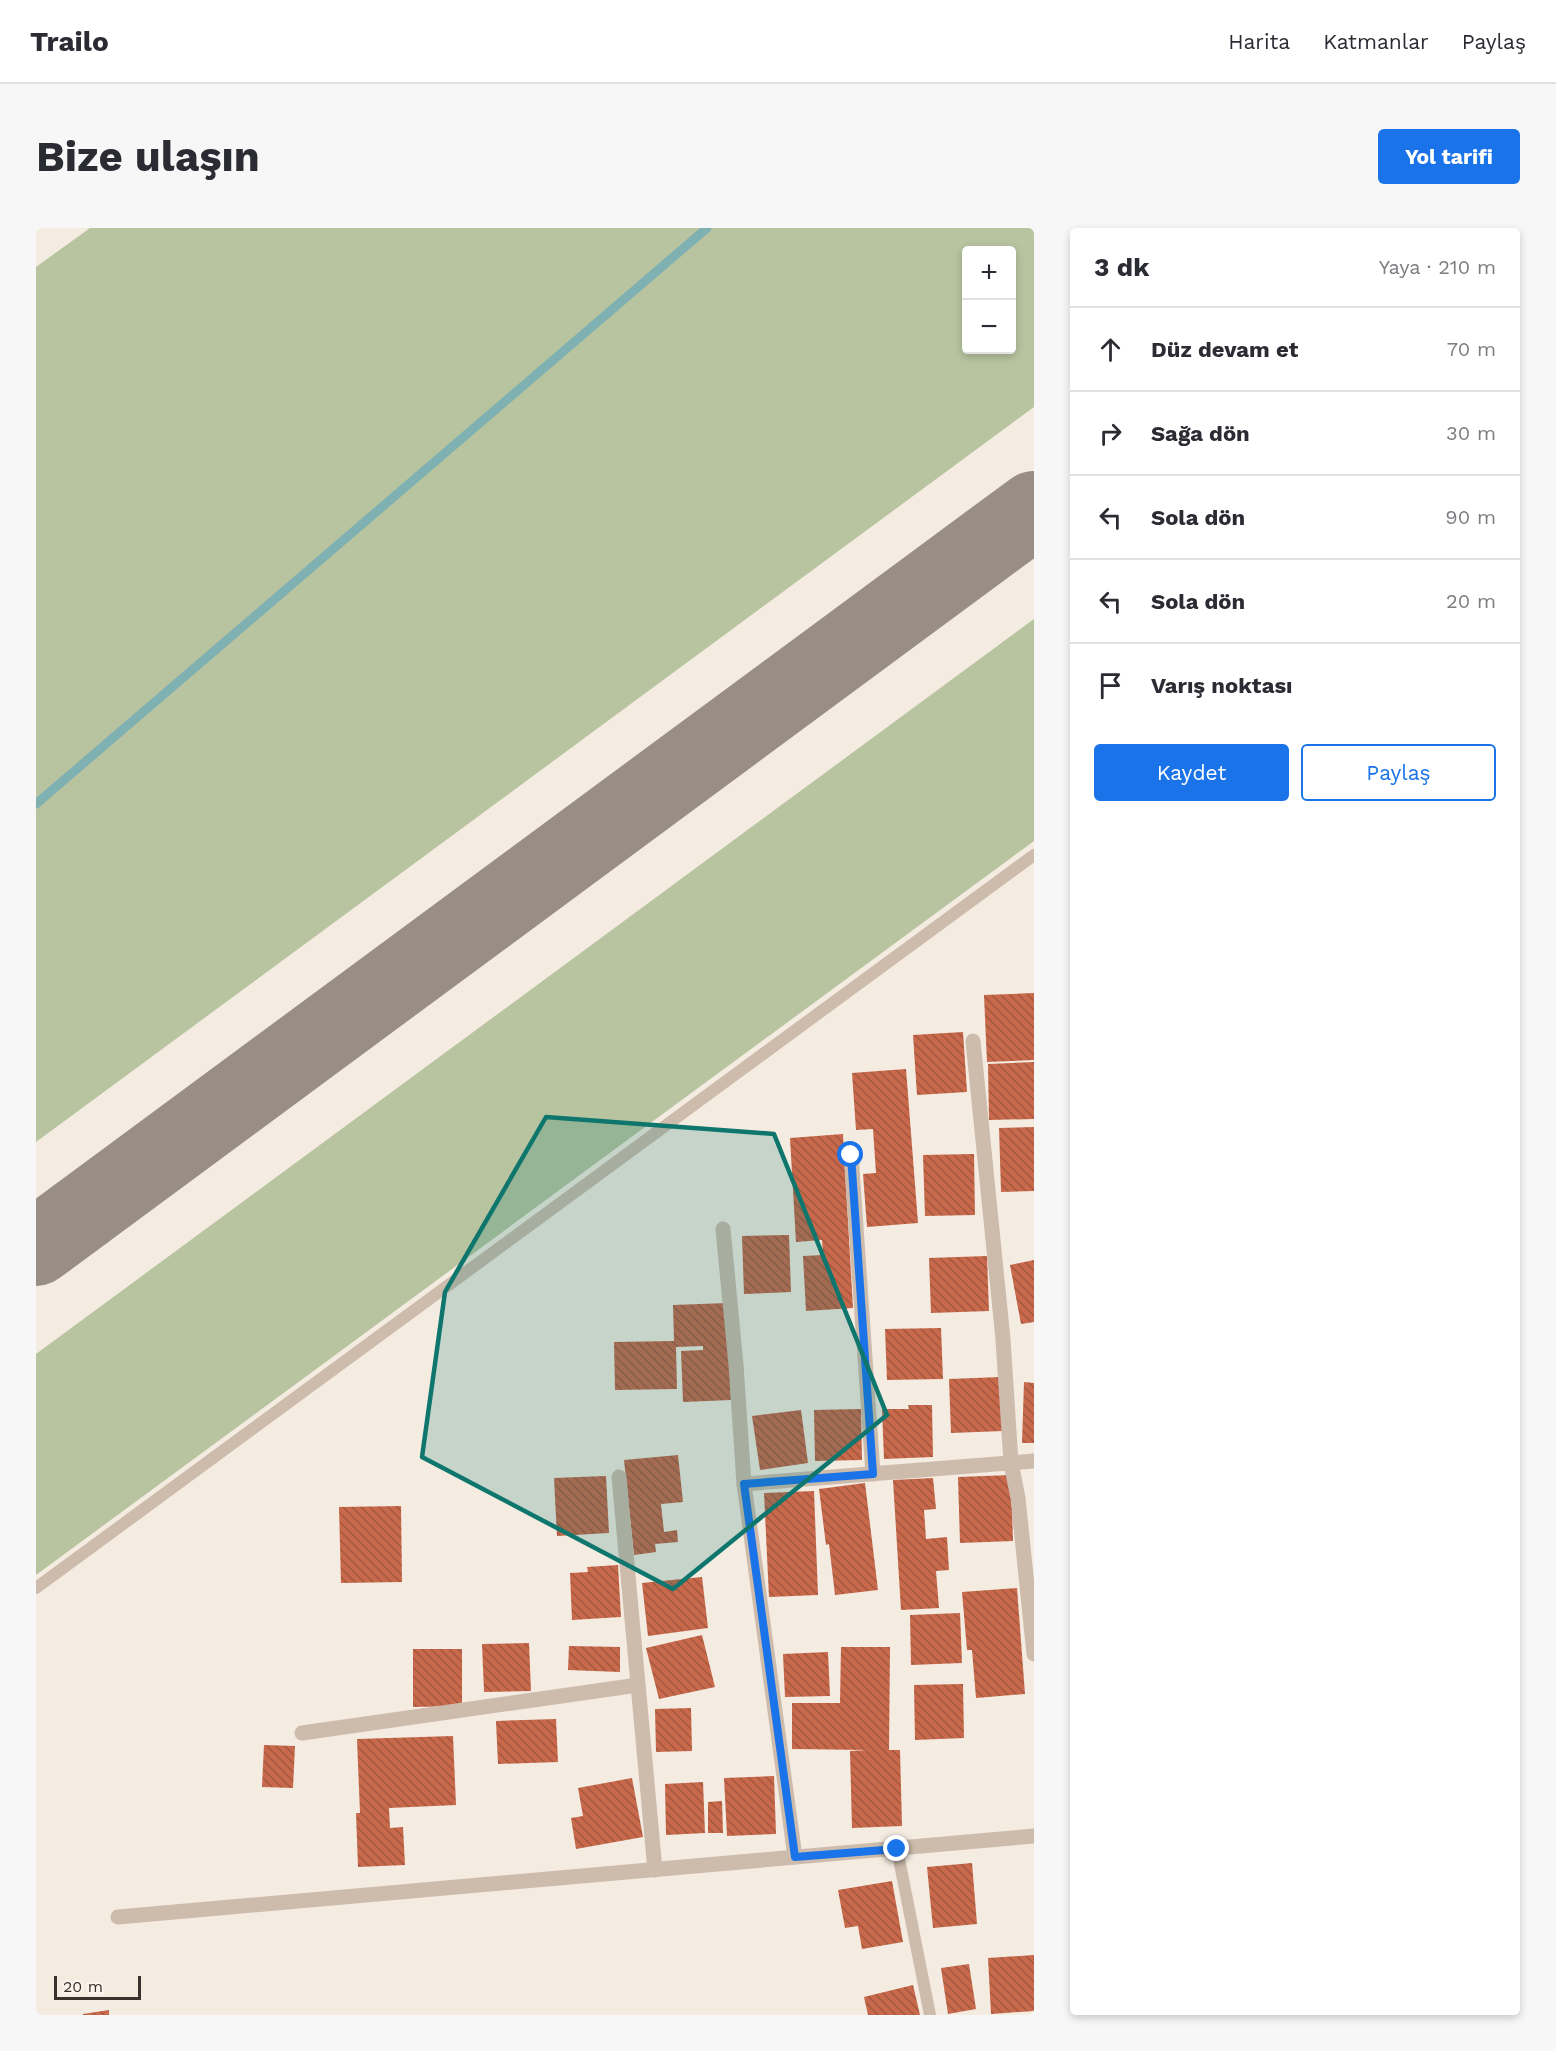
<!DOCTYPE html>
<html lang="tr">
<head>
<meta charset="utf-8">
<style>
  body { margin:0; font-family:"Work Sans",sans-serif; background:#f7f7f7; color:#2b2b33 }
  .controls { position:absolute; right:18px; top:18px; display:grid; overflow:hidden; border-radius:6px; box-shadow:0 3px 9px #0003 }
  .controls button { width:54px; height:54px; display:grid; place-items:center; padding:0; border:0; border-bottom:2px solid #e1e1e2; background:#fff; color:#2b2b33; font:30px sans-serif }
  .scale { position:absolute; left:18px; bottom:15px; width:87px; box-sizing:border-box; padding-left:6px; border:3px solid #3b302b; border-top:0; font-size:16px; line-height:21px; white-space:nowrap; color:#3b302b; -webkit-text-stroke:4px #fbf5ee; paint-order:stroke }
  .stop { position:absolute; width:18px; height:18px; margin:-14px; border:4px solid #1a73e8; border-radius:50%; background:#fff }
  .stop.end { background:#1a73e8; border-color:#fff; box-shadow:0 2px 6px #0008 }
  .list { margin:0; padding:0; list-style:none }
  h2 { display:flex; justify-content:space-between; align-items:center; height:78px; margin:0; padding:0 24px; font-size:26px }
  h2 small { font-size:20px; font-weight:400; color:#7c7c81 }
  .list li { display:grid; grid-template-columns:39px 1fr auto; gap:18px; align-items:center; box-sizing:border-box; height:84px; padding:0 24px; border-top:2px solid #e1e1e2 }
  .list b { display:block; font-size:22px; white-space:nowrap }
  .list em { font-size:20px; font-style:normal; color:#7c7c81 }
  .actions { display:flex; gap:12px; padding:18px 24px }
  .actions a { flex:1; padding:14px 0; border:2px solid #1a73e8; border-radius:6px; text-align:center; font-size:21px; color:#1a73e8 }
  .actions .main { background:#1a73e8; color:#fff }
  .icon { flex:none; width:33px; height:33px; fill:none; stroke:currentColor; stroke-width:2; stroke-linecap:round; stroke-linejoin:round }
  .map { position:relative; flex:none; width:998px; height:1787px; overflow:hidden; border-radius:6px }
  header { display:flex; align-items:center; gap:36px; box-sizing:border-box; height:84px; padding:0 30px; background:#fff; border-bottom:2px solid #e1e1e2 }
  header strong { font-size:28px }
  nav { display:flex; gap:33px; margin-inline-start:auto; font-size:21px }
  .intro { display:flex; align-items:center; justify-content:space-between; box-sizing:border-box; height:144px; padding:0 36px }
  h1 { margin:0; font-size:42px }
  .button { padding:15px 27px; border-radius:6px; background:#1a73e8; color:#fff; font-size:21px; font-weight:700 }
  main { display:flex; gap:36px; padding:0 36px }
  aside { flex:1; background:#fff; border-radius:6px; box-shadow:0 3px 9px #0003 }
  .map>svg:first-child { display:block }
</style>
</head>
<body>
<header>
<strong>Trailo</strong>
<nav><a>Harita</a><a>Katmanlar</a><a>Paylaş</a></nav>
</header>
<div class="intro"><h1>Bize ulaşın</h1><a class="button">Yol tarifi</a></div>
<main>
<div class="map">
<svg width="998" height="1787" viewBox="0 0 998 1787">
  <defs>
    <pattern id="building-back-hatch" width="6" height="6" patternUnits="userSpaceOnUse" patternTransform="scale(1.5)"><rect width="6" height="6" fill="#c8694b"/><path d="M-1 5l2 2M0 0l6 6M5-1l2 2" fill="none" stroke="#a4573f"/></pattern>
  </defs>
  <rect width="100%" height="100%" fill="#f4ebe1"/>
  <g fill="#b8c4a0" fill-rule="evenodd">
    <path d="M54,0H998V179L0,914V39ZM975,22V122H930V22Z"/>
    <path d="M998,391V613L0,1347V1126Z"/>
  </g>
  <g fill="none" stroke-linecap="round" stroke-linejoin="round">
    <path stroke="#7fb0b2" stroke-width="9" d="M0,576L671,0"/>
    <path stroke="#988e86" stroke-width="78" d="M0,1019L998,282"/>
  </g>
  <g fill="url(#building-back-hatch)">
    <path d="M998,765V832L951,834L948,767Z"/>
    <path d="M927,804L931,864L881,867L877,807Z"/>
    <path d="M998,834V891L953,892L952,836Z"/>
    <path d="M870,841L882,995L831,999L827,946L840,945L837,901L820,902L816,845Z"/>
    <path d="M998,899V963L965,964L963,900Z"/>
    <path d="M807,906L817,1080L770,1083L767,1028L787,1027L786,1012L760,1014L754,910Z"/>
    <path d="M938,926L939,987L889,988L887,927Z"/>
    <path d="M753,1007L755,1064L708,1066L706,1008Z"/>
    <path d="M951,1028L953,1083L895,1085L893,1030Z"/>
    <path d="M998,1032V1094L985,1096L974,1037Z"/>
    <path d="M691,1075L695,1172L647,1174L645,1123L667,1122V1118L640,1119L641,1161L579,1162L578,1114L638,1113L637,1077Z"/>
    <path d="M905,1100L907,1151L851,1152L849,1101Z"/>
    <path d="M965,1149L967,1203L915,1205L913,1151Z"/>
    <path d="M988,1154L998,1155V1215H986Z"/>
    <path d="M872,1177H896L897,1229L848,1231L846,1181H873Z"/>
    <path d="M825,1181L826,1232L779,1233L778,1182Z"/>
    <path d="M765,1182L772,1235L724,1242L716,1188Z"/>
    <path d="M642,1227L647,1274L625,1276L628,1304L641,1302L642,1314L619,1316L620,1324L598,1327L588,1232Z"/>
    <path d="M975,1247L977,1313L924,1315L922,1249Z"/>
    <path d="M570,1248L573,1305L521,1308L518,1250Z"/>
    <path d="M897,1250L900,1281L888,1282L890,1311L911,1309L913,1342L900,1343L903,1380L865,1382L857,1252Z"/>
    <path d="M829,1255L842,1362L799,1367L793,1316L790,1317L783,1261Z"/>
    <path d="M778,1263L782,1367L733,1369L728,1265Z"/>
    <path d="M365,1278L366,1354L305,1355L303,1279Z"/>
    <path d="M582,1337L585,1389L536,1392L534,1345L552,1344L551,1339Z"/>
    <path d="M666,1349L672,1400L612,1408L606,1355Z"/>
    <path d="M981,1360L989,1466L940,1470L936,1422H931L926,1364Z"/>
    <path d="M924,1385L926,1435L875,1437L874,1387Z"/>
    <path d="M666,1407L679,1459L623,1471L610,1420Z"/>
    <path d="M493,1415L495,1463L448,1464L446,1416Z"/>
    <path d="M533,1418L584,1419V1444L532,1442Z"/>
    <path d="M805,1419H854L853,1522H864L866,1598L816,1600L814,1523L832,1522L756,1521V1475H804Z"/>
    <path d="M377,1421H426V1478L377,1479Z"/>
    <path d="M792,1424L794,1468L749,1469L747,1426Z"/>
    <path d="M927,1456L928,1510L879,1512L878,1457Z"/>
    <path d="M655,1480L656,1523L620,1524L619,1481Z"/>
    <path d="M520,1491L522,1534L462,1536L460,1493Z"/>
    <path d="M417,1508L420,1577L353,1580L354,1600L367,1599L369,1637L322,1639L320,1585H324L321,1511Z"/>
    <path d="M228,1517L259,1518L257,1560L226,1559Z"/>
    <path d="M738,1548L740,1606L691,1608L688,1550Z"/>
    <path d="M596,1550L607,1609L540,1621L535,1590L547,1588L542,1560Z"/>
    <path d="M667,1554L669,1605L630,1607L629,1556Z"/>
    <path d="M686,1573L687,1605H672V1574Z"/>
    <path d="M936,1635L941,1696L897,1700L891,1639Z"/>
    <path d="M856,1653L867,1714L826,1721L822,1698L809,1700L802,1662Z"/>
    <path d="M998,1727V1783L955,1786L952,1730Z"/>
    <path d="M933,1736L940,1781L912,1786L905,1740Z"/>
    <path d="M877,1757L884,1787H832L828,1769Z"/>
    <path d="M73,1782V1787H47V1786Z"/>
  </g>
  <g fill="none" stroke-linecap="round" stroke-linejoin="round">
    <g stroke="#cdbbac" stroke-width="12">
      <path d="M0,1360L998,627"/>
      <path d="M861,1621L894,1787"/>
    </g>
    <g stroke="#cdbbac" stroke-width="15">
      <path d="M937,813L967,1111L975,1235L982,1270L998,1426"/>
      <path d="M815,926L837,1246"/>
      <path d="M687,1001L700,1137L708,1256"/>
      <path d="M583,1249L619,1642"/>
      <path d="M266,1505L602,1457"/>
      <path d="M759,1629L708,1256L998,1233"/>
      <path d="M82,1689L998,1608"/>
    </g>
  </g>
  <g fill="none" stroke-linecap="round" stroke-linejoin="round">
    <path stroke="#1a73e8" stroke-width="8" d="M815,927L837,1246L708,1256L759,1629L861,1621"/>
  </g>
  <path fill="#0f766e" fill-opacity="0.2" stroke="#0f766e" stroke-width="4.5" stroke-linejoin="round" d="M510,889L738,906L851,1187L637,1361L386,1229L409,1064Z"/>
</svg>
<div class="controls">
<button>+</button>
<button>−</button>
</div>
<div class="scale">20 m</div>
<div class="stop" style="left:815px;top:927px"></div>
<div class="stop end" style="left:861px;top:1621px"></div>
</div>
<aside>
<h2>3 dk<small>Yaya · 210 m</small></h2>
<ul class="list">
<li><svg class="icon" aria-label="ahead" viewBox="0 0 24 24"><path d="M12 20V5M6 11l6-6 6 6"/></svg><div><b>Düz devam et</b></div><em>70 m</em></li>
<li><svg class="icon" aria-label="right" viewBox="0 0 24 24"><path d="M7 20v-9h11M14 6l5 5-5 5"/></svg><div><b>Sağa dön</b></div><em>30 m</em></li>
<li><svg class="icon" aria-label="left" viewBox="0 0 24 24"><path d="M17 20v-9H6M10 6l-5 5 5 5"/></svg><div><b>Sola dön</b></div><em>90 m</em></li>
<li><svg class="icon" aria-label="left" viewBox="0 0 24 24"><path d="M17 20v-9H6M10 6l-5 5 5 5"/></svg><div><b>Sola dön</b></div><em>20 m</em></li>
<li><svg class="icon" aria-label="arrive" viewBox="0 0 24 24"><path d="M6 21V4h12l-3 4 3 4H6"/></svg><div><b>Varış noktası</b></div></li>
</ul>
<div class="actions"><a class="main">Kaydet</a><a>Paylaş</a></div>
</aside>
</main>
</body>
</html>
